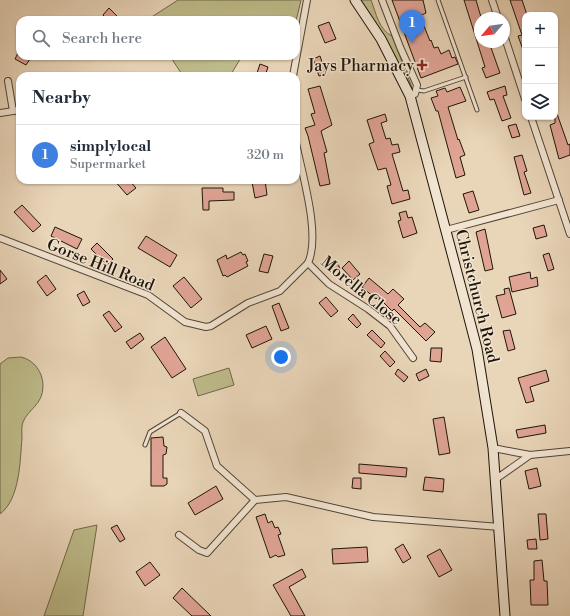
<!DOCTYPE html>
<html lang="en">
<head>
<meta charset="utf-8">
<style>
  body { margin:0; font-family:"Libre Bodoni",serif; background:#f2f2f3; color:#1f2937 }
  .controls { position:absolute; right:12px; top:12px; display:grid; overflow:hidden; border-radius:8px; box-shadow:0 1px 3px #0004 }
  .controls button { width:36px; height:36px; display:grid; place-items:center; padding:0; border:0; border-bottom:1px solid #e0e1e3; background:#fff; color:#1f2937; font:20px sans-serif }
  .compass { position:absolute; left:474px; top:12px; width:36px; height:36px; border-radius:50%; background:#fff; box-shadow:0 1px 3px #0004; rotate:241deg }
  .you { position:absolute; left:281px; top:357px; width:14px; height:14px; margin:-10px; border:3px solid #fff; border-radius:50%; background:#1a73e8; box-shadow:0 0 0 6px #1a73e833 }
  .badge { display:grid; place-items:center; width:26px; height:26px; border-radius:50%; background:#db2777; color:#fff; font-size:13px; font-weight:700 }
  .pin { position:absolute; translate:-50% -33px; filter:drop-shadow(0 1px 2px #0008) }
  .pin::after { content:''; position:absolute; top:21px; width:14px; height:12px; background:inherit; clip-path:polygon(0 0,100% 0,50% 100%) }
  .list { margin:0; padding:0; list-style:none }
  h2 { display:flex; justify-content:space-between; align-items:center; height:52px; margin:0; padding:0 16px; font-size:17px }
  h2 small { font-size:13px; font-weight:400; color:#747a83 }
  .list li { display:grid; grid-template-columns:26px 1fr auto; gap:12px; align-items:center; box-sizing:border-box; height:60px; padding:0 16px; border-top:1px solid #e0e1e3 }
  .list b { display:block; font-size:15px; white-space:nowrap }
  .list p { margin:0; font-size:13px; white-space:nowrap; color:#747a83 }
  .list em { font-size:13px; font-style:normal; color:#747a83 }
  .icon { flex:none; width:22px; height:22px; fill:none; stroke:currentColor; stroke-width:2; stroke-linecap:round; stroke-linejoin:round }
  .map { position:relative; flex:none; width:570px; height:616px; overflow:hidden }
  .search { position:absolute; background:#fff; box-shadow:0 1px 3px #0004; left:16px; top:16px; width:284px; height:44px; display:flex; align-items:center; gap:10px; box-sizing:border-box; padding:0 14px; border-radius:12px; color:#747a83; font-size:15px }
  .panel { position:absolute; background:#fff; box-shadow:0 1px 3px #0004; left:16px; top:72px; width:284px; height:112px; border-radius:12px }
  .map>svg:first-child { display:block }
</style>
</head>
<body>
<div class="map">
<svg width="570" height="616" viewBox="0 0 570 616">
  <rect width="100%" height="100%" fill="#e9d5b8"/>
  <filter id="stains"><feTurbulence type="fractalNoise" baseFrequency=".005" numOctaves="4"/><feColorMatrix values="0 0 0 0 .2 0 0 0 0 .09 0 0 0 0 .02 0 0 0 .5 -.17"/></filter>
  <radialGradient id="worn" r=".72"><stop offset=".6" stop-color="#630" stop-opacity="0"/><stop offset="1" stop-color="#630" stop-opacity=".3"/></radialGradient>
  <g fill="#bebb8a" stroke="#6e684a">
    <path d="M178,0H301L296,21L147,20Z"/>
    <path d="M361,0H371C376,13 379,30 392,36L413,90L411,89L394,54Z"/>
    <path d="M170,56H242L230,76H183Z"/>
    <path d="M21,357C34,360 43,372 43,386C43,405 28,409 23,422C21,427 22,433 22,438C20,461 20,499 0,514V364L8,358Z"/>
    <path d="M229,368L234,385L198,396L193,379Z"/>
    <path d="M97,525L83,616H44L74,530Z"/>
  </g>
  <g fill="#e0a495" stroke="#1e1509">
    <path d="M392,0H423L426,13L420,16L430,41L431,40L434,48L438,47L441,54L449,50L452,58L455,57L458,64L421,78Z"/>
    <path d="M464,0H476L481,17L480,42H489L500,73L486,78L482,68L485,67Z"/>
    <path d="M510,0H522L527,15H525V55L518,36L522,35Z"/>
    <path d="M109,8L121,20H108L103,15Z"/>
    <path d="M329,22L336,39L325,43L318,26Z"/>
    <path d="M18,53L20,56L30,59L26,65L15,59Z"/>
    <path d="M320,56L326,74L319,76L313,59Z"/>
    <path d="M260,64L268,67L265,76H256Z"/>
    <path d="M320,86L332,125L321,131L327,152L324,153L330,184L320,186L308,136L305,128L315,125L311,114L315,113L308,89Z"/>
    <path d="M505,86L507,95L503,96L511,118L502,121L494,99L490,100L487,92Z"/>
    <path d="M460,87L466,101L448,107L458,140L459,139L465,155L460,157L465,175L456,178L438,111H436L431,98L438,96L436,91L445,88L447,92Z"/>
    <path d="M555,108L568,145L570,144V155L559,159L550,125L555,123Z"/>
    <path d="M385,114L387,121L381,123L386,139L390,138L392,145L398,144L400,152L392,154L403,191L408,190L410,199L392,204L387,186L391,185L386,168L378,170L369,144L374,142L367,120Z"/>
    <path d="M516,124L520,136L512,138L508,126Z"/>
    <path d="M522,155L527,171L524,172L531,193L524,195L514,157Z"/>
    <path d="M114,180H129L136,188L127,195Z"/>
    <path d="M265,180L267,195L255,198L252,182Z"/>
    <path d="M202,188H223V192H234V200L209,201V210H203Z"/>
    <path d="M473,191L479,210L469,213L463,194Z"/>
    <path d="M22,205L41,225L33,232L14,212Z"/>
    <path d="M406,211L408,218L412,217L417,233L403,238L398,221L401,220L399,213Z"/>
    <path d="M544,225L547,236L536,239L533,228Z"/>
    <path d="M55,227L82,239L77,249L51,236Z"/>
    <path d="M485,229L493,269L485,271L476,232Z"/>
    <path d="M146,236L177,255L170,267L138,248Z"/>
    <path d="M97,243L113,259L107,265L91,249Z"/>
    <path d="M241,252L243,255L245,254L248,261L246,262L248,266L227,277L225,275L223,276L217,260L226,255L227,259Z"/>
    <path d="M549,253L554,269L548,271L543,255Z"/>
    <path d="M264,254L273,256L268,273L259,271Z"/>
    <path d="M349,261L360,274L353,280L342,268Z"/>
    <path d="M338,263L340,270L333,273L331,265Z"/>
    <path d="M0,270L7,279L0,284Z"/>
    <path d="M530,272L531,279L537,277L538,286L512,292L509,277Z"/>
    <path d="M46,275L56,289L47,296L37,282Z"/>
    <path d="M184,277L202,299L191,308L173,286Z"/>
    <path d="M369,278L388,294L393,289L404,299L398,305L420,327L425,323L435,332L426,341L394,309L392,311L378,297L376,299L362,287Z"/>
    <path d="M509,288L516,314L502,318L496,296L505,294L504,289Z"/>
    <path d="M84,291L90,302L83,306L77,295Z"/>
    <path d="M326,297L338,311L331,317L319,303Z"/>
    <path d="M279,303L289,328L281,331L272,306Z"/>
    <path d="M109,311L122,327L115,332L103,315Z"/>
    <path d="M353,314L361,324L357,328L348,319Z"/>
    <path d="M266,326L272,339L252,348L246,335Z"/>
    <path d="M372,330L385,343L381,348L367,335Z"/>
    <path d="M510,330L515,349L508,351L503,331Z"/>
    <path d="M140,333L144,339L131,349L126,342Z"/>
    <path d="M165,337L186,369L172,378L151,347Z"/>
    <path d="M431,348H442L441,362L430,361Z"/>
    <path d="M385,351L395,362L390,367L380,356Z"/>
    <path d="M398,369L408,377L404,382L395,374Z"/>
    <path d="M426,369L429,376L419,381L416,374Z"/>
    <path d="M546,370L549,381L530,387L534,401L526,403L518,378Z"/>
    <path d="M444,417L450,453L439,455L433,419Z"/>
    <path d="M545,425L546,433L518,438L516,430Z"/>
    <path d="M163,437L164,446L167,447L166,454L163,455V478H167V484L164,486H151V438Z"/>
    <path d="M359,464L407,468L406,477L359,473Z"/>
    <path d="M537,468L541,486L529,489L525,471Z"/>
    <path d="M425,477L444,479L443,492L423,490Z"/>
    <path d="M353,478H361V489L352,488Z"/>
    <path d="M216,486L223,499L195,515L188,503Z"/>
    <path d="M265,514L268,523L272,521L275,528L278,527L281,534L278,535L285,555L278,557L276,555L270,558L256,517Z"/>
    <path d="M538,514H546L548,539L540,540Z"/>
    <path d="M117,525L125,539L120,542L111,528Z"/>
    <path d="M536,539L537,549H528L527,540Z"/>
    <path d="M403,544L411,558L403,563L395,549Z"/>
    <path d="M367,547L368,562L333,564L332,549Z"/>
    <path d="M440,549L452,570L439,577L427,556Z"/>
    <path d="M542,560L544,581H547L548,605H531L530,580H534V561Z"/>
    <path d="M150,562L160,575L145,586L136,572Z"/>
    <path d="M302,569L306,577L289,587L305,616H291L273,585Z"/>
    <path d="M182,588L211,616H192L173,598Z"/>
  </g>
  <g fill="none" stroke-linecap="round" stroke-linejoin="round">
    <g stroke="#514535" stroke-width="5">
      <g id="lane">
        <path d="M438,0L477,110"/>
        <path d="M417,90L424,91L466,77"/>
        <path d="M145,445L150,432L181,413"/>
      </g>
    </g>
    <g stroke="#514535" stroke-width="8">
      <g id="street">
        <path d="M382,0L400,47L417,85L415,94L410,96"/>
        <path d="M492,0L498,18"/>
        <path d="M504,35L525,99"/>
        <path d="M293,76L307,0"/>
        <path d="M8,81L13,111"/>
        <path d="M0,113L20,110"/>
        <path d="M531,117L570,234"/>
        <path d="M446,230L559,200"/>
        <path d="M0,238L148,295L185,322L206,327L211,326L248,303L280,291L308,263C321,235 302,174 296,143"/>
        <path d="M308,263L329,284L368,309L390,326L413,358"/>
        <path d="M181,413L205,431L217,466L255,500"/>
        <path d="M493,448L530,455L570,451"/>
        <path d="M496,479L530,455"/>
        <path d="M179,535L199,550L207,553L255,500L286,497L373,517L500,527"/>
      </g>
    </g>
    <g stroke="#1e1509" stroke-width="11">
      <path id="secondary" d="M355,0L381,39L410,96L464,299L477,349L493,448L505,616"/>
    </g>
    <use href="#lane" stroke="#f1e4d1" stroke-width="3"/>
    <use href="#street" stroke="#f1e4d1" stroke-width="6"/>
    <use href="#secondary" stroke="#f1e4d1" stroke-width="9"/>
  </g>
  <path fill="#8f2418" stroke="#f1e4d1" stroke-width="1.5" d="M420 59h4v4h4v4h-4v4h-4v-4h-4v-4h4z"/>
  <g text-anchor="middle" stroke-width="3" stroke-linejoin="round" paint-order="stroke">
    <g font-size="16" fill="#1e1509" stroke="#f1e4d1" text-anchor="end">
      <text x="414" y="71">Jays Pharmacy</text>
    </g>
    <g font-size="16" fill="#1e1509" stroke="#f1e4d1">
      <text transform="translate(101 264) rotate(22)" y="6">Gorse Hill Road</text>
      <text transform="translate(362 290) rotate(39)" y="6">Morella Close</text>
      <text transform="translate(478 296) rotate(76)" y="6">Christchurch Road</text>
    </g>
  </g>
  <rect width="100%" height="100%" filter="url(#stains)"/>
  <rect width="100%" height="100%" fill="url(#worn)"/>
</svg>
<div class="controls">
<button>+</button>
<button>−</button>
<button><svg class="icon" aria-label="layers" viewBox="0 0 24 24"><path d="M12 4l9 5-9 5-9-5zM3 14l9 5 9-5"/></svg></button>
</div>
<svg class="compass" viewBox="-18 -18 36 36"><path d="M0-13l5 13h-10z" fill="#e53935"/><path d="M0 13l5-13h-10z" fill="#747a83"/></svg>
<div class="you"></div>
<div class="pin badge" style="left:412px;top:43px;background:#3f7fe0">1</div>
<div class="search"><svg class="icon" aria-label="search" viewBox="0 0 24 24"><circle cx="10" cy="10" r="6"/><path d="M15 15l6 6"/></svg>Search here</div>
<section class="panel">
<h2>Nearby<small></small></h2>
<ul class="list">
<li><span class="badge" style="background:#3f7fe0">1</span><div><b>simplylocal</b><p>Supermarket</p></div><em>320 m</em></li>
</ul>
</section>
</div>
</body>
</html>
